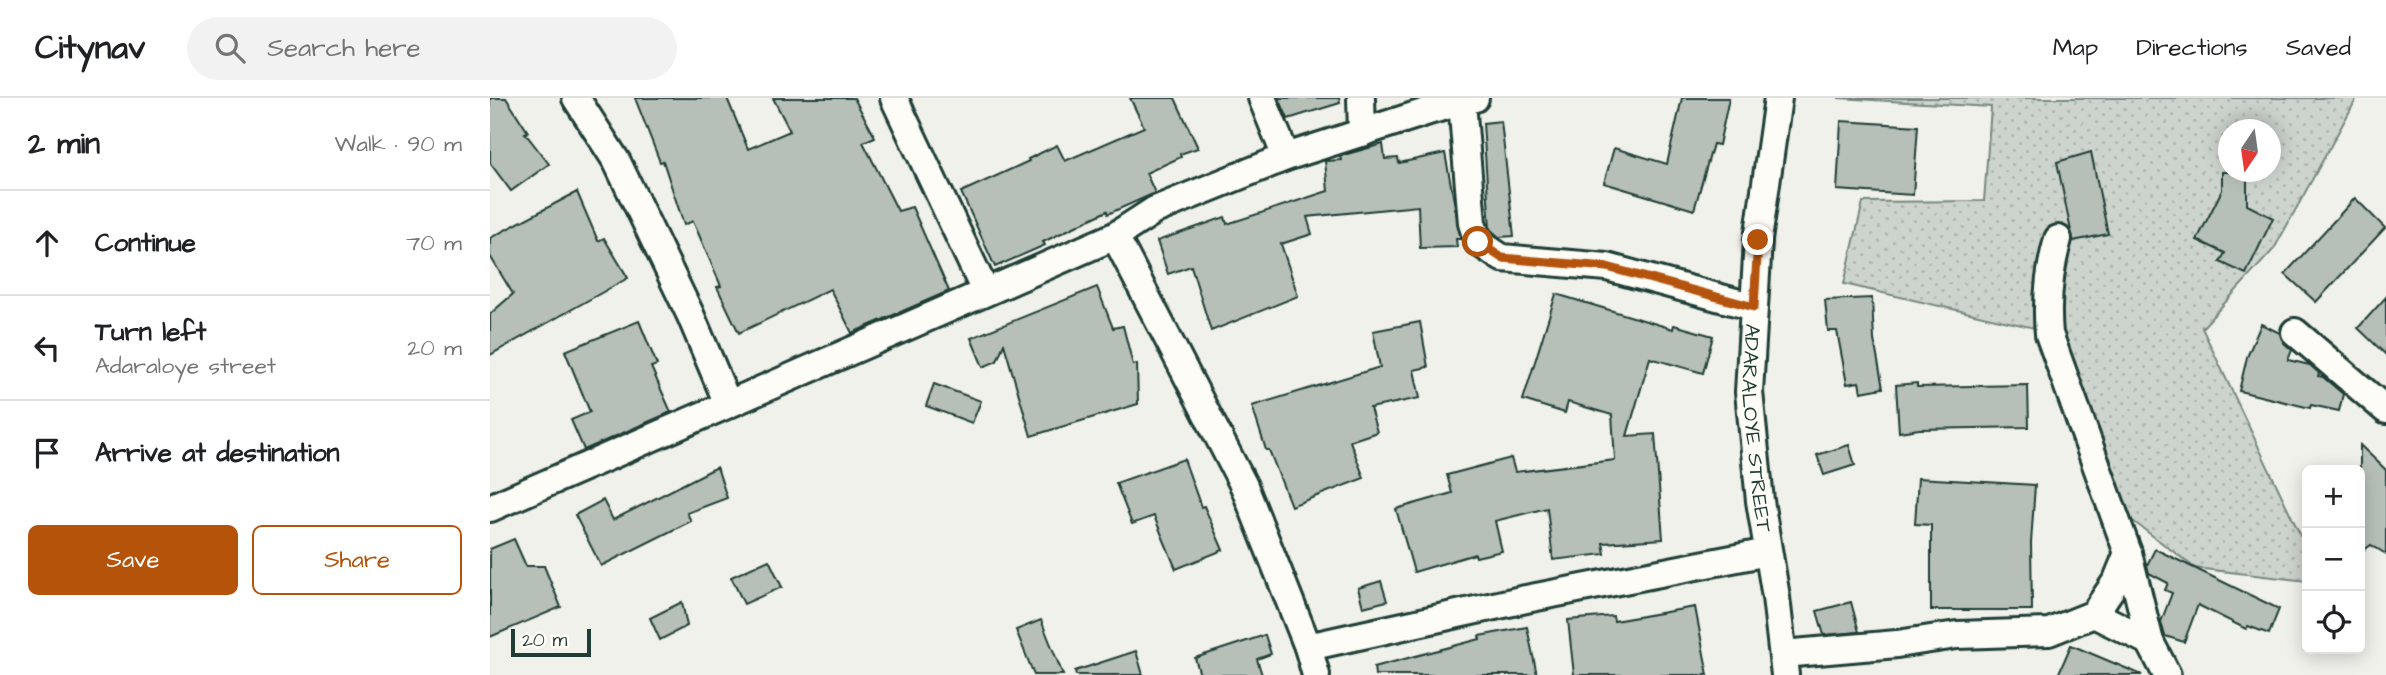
<!DOCTYPE html>
<html lang="en">
<head>
<meta charset="utf-8">
<style>
  body { margin:0; font-family:"Architects Daughter",sans-serif; background:#f2f2f2; color:#202124 }
  .controls { position:absolute; right:21px; bottom:21px; display:grid; overflow:hidden; border-radius:10px; box-shadow:0 4px 18px #0003 }
  .controls button { width:63px; height:63px; display:grid; place-items:center; padding:0; border:0; border-bottom:2px solid #e0e0e0; background:#fff; color:#202124; font:35px sans-serif }
  .compass { position:absolute; left:1728px; top:21px; width:63px; height:63px; border-radius:50%; background:#fff; box-shadow:0 4px 18px #0003; rotate:193deg }
  .scale { position:absolute; left:21px; bottom:18px; width:80px; box-sizing:border-box; padding-left:7px; border:4px solid #1f3d34; border-top:0; font-size:19px; line-height:24px; white-space:nowrap; color:#1f3d34; -webkit-text-stroke:5px #fdfcf7; paint-order:stroke }
  .stop { position:absolute; width:21px; height:21px; margin:-16px; border:5px solid #b45309; border-radius:50%; background:#fff }
  .stop.end { background:#b45309; border-color:#fff; box-shadow:0 2px 7px #0008 }
  .list { margin:0; padding:0; list-style:none }
  h2 { display:flex; justify-content:space-between; align-items:center; height:91px; margin:0; padding:0 28px; font-size:30px }
  h2 small { font-size:23px; font-weight:400; color:#757577 }
  .list li { display:grid; grid-template-columns:46px 1fr auto; gap:21px; align-items:center; box-sizing:border-box; height:105px; padding:0 28px; border-top:2px solid #e0e0e0 }
  .list b { display:block; font-size:26px; white-space:nowrap }
  .list p { margin:0; font-size:23px; white-space:nowrap; color:#757577 }
  .list em { font-size:23px; font-style:normal; color:#757577 }
  .actions { display:flex; gap:14px; padding:21px 28px }
  .actions a { flex:1; padding:16px 0; border:2px solid #b45309; border-radius:10px; text-align:center; font-size:24px; color:#b45309 }
  .actions .main { background:#b45309; color:#fff }
  .icon { flex:none; width:38px; height:38px; fill:none; stroke:currentColor; stroke-width:2; stroke-linecap:round; stroke-linejoin:round }
  .map { position:relative; flex:none; width:1896px; height:577px; overflow:hidden }
  header { display:flex; align-items:center; gap:42px; box-sizing:border-box; height:98px; padding:0 35px; background:#fff; border-bottom:2px solid #e0e0e0 }
  header strong { font-size:33px }
  nav { display:flex; gap:38px; margin-inline-start:auto; font-size:24px }
  .search { width:490px; height:63px; background:#f2f2f2; display:flex; align-items:center; gap:18px; box-sizing:border-box; padding:0 24px; border-radius:38px; color:#757577; font-size:26px }
  main { display:flex }
  aside { flex:1; background:#fff }
  .map>svg:first-child { display:block }
</style>
</head>
<body>
<header>
<strong>Citynav</strong>
<div class="search"><svg class="icon" aria-label="search" viewBox="0 0 24 24"><circle cx="10" cy="10" r="6"/><path d="M15 15l6 6"/></svg>Search here</div>
<nav><a>Map</a><a>Directions</a><a>Saved</a></nav>
</header>
<main>
<aside>
<h2>2 min<small>Walk · 90 m</small></h2>
<ul class="list">
<li><svg class="icon" aria-label="ahead" viewBox="0 0 24 24"><path d="M12 20V5M6 11l6-6 6 6"/></svg><div><b>Continue</b></div><em>70 m</em></li>
<li><svg class="icon" aria-label="left" viewBox="0 0 24 24"><path d="M17 20v-9H6M10 6l-5 5 5 5"/></svg><div><b>Turn left</b><p>Adaraloye street</p></div><em>20 m</em></li>
<li><svg class="icon" aria-label="arrive" viewBox="0 0 24 24"><path d="M6 21V4h12l-3 4 3 4H6"/></svg><div><b>Arrive at destination</b></div></li>
</ul>
<div class="actions"><a class="main">Save</a><a>Share</a></div>
</aside>
<div class="map">
<svg width="1896" height="577" viewBox="0 0 1896 577">
  <defs>
    <pattern id="grass-dots" width="8" height="8" patternUnits="userSpaceOnUse" patternTransform="scale(1.75)"><rect width="8" height="8" fill="#cdd3cd"/><path d="M2 2h.1M6 6h.1" fill="none" stroke="#b0b6b1" stroke-width="1.8" stroke-linecap="round"/></pattern>
  </defs>
  <rect width="100%" height="100%" fill="#f0f1eb"/>
  <filter id="ink" filterUnits="userSpaceOnUse"><feTurbulence type="fractalNoise" baseFrequency=".0143" numOctaves="2"/><feDisplacementMap in="SourceGraphic" scale="14" xChannelSelector="R" yChannelSelector="G"/><feConvolveMatrix kernelMatrix="1 2 1 2 8 2 1 2 1" color-interpolation-filters="sRGB"/></filter>
  <g filter="url(#ink)">
    <path fill="url(#grass-dots)" stroke="#768880" stroke-width="2" fill-rule="evenodd" d="M1348,0H1867L1784,151L1712,230L1817,451V483L1705,470L1631,414L1575,237L1354,186L1373,104L1494,103L1501,9ZM1738,32H1780V74H1738Z"/>
    <g fill="#b6bfb8" stroke="#1f3d34" stroke-width="2">
      <path d="M0,0H16L38,34L35,35L59,66L21,93L0,65Z"/>
      <path d="M145,0H237L258,51L300,33L283,0H364L385,39L373,44L408,113L422,109L459,193L362,235L340,191L249,235L227,189L231,188L203,123L194,127L173,63L170,64Z"/>
      <path d="M640,0H685L708,50L690,56L691,59L656,75L665,95L618,116L617,113L553,144L555,147L505,169L471,94L539,63L538,61L567,47L575,63L654,29Z"/>
      <path d="M789,0H849L850,5L798,21Z"/>
      <path d="M1192,0H1239L1229,47L1223,46L1204,112L1114,85L1124,50L1177,66Z"/>
      <path d="M1011,23L1024,138L1009,139L1000,131L993,25Z"/>
      <path d="M1351,23L1428,28L1423,97L1347,92Z"/>
      <path d="M893,46L895,61L908,60L909,65L955,55L971,141H966L967,149L930,150L928,108L817,119L822,136L791,146L808,198L721,233L701,168L678,176L667,143L735,119L737,126L838,93L835,63L851,62L850,58Z"/>
      <path d="M1601,54L1618,136L1583,143L1567,64Z"/>
      <path d="M1732,74H1757V107L1783,120L1756,176L1730,164L1735,155L1707,142L1732,92Z"/>
      <path d="M87,94L108,143L114,140L138,180L0,257V216L23,196L0,158V140Z"/>
      <path d="M1865,100L1895,130L1826,204L1795,176Z"/>
      <path d="M607,189L623,230L633,228L643,267L647,266L648,306L541,338L514,246L507,263L493,269L481,240Z"/>
      <path d="M1066,196L1183,231L1184,227L1223,238L1213,275L1160,260L1137,338L1165,336L1173,441L1113,445L1115,456L1063,462L1057,410L1005,423L1012,453L986,459L985,456L924,474L906,411L962,395L957,377L1021,360L1025,374L1125,362L1122,317L1078,304L1075,315L1033,302Z"/>
      <path d="M1896,199V257L1868,230Z"/>
      <path d="M1382,200L1384,242L1393,290L1371,294L1369,284L1357,286L1347,233H1338L1335,202Z"/>
      <path d="M149,223L167,267L161,269L181,314L94,352L81,322L100,314L75,253Z"/>
      <path d="M930,224L938,269L924,272L930,300L880,310L887,334L860,343L874,380L801,408L779,352H776L762,308L890,269L883,233Z"/>
      <path d="M1771,226L1790,235L1794,245L1802,252L1798,262L1820,267L1829,275L1828,278L1833,279L1853,296L1849,313L1821,307L1820,310L1749,293L1757,259Z"/>
      <path d="M1427,285V289L1538,287L1539,329L1429,331L1409,334L1406,287Z"/>
      <path d="M444,286L491,303L482,325L436,308Z"/>
      <path d="M1359,347L1365,367L1334,377L1327,357Z"/>
      <path d="M1870,347L1896,372V456L1881,447L1870,455Z"/>
      <path d="M694,361L711,409L714,408L733,452L686,471L664,418L642,426L626,385Z"/>
      <path d="M227,369L237,400L197,415L201,423L111,468L85,417L113,402L123,422Z"/>
      <path d="M1428,380L1545,387L1541,445L1542,512H1441V427L1425,426Z"/>
      <path d="M24,441L36,468H54L71,509L0,539V451Z"/>
      <path d="M1665,451L1789,511L1779,536L1758,528L1756,531L1708,507L1694,544L1675,538L1671,524L1682,495L1675,492L1678,485L1659,475L1657,467Z"/>
      <path d="M279,462L292,489L254,506L241,479Z"/>
      <path d="M891,483L897,503L873,509L868,490Z"/>
      <path d="M192,504L197,528L170,542L160,520Z"/>
      <path d="M1361,504L1369,534L1334,537L1327,513Z"/>
      <path d="M1205,509L1218,577H1084L1078,522L1123,518L1124,523Z"/>
      <path d="M551,522L573,577H544L526,532Z"/>
      <path d="M1037,529L1047,577H885L884,569L990,541L989,538Z"/>
      <path d="M775,537L781,556L767,561L772,577H710L705,560Z"/>
      <path d="M1581,547L1652,577H1568Z"/>
      <path d="M646,553L653,577H586L585,573Z"/>
    </g>
    <g fill="none" stroke-linecap="round" stroke-linejoin="round">
      <g stroke="#1f3d34" stroke-width="32">
        <g id="street">
          <path d="M86,0L127,64L200,216L238,306"/>
          <path d="M404,0L495,193"/>
          <path d="M772,0L796,59"/>
          <path d="M871,0L872,35"/>
          <path id="s1" d="M1288,0L1268,142L1259,294L1270,403L1286,499L1295,577"/>
          <path d="M972,4L982,125L988,144L1012,160L1117,169L1264,209"/>
          <path d="M625,138L754,388L818,549L826,577"/>
          <path d="M1805,234L1896,312"/>
          <path d="M0,410L625,138L665,112L796,59L942,12L985,0"/>
          <path d="M1638,455L1660,544"/>
          <path d="M1604,516L1660,544L1677,577"/>
          <path d="M818,549L1036,501L1278,454"/>
          <path d="M1293,556L1407,546L1467,537L1559,534L1604,516L1627,482L1638,455L1559,236C1556,203 1559,173 1568,141"/>
        </g>
      </g>
      <use href="#street" stroke="#fdfcf7" stroke-width="26"/>
    </g>
  </g>
  <g fill="none" stroke-linecap="round" stroke-linejoin="round" filter="url(#ink)">
    <path stroke="#b45309" stroke-width="9" d="M988,144L1012,160L1117,169L1264,209L1268,142"/>
  </g>
  <g text-anchor="middle" stroke-width="5" stroke-linejoin="round" paint-order="stroke">
    <g font-size="21" fill="#1f3d34" stroke="#fdfcf7">
      <text dy="7" stroke="none"><textPath href="#s1" startOffset="332">ADARALOYE STREET</textPath></text>
    </g>
  </g>
</svg>
<div class="controls">
<button>+</button>
<button>−</button>
<button><svg class="icon" aria-label="locate" viewBox="0 0 24 24"><circle cx="12" cy="12" r="6"/><path d="M12 2v4M12 18v4M2 12h4M18 12h4"/></svg></button>
</div>
<svg class="compass" viewBox="-18 -18 36 36"><path d="M0-13l5 13h-10z" fill="#e53935"/><path d="M0 13l5-13h-10z" fill="#757577"/></svg>
<div class="scale">20 m</div>
<div class="stop" style="left:988px;top:144px"></div>
<div class="stop end" style="left:1268px;top:142px"></div>
</div>
</main>
</body>
</html>
